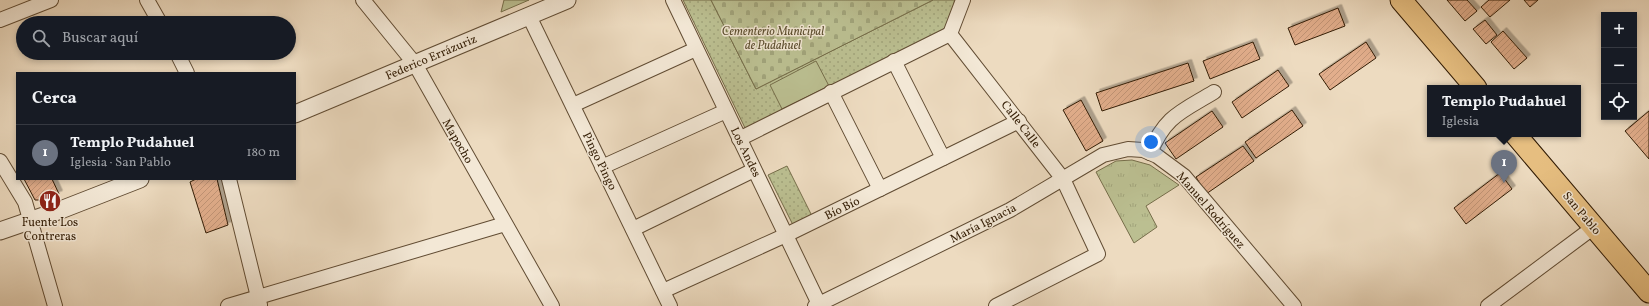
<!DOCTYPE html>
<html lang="es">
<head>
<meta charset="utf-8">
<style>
  body { margin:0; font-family:Vollkorn,serif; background:#242831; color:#f1f3f6 }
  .controls { position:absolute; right:12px; top:12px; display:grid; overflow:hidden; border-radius:0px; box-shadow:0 2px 6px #0003 }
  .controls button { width:36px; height:36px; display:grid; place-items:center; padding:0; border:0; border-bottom:1px solid #363941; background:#171b24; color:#f1f3f6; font:20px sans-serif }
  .you { position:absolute; left:1151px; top:142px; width:14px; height:14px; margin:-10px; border:3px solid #fff; border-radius:50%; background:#1a73e8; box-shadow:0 0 0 6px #1a73e833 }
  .badge { display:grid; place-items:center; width:26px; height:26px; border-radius:50%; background:#8c9099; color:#fff; font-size:13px; font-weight:700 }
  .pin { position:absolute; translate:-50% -33px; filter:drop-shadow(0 1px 2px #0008) }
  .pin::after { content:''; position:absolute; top:21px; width:14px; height:12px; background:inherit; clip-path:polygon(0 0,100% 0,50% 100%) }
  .popup { position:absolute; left:1427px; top:85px; width:154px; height:52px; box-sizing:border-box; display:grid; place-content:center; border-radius:0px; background:#171b24; filter:drop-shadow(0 1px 3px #0005); font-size:13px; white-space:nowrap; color:#9ea1a6 }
  .popup b { font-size:15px; color:#f1f3f6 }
  .popup::after { content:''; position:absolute; left:50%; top:100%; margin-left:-8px; border:8px solid transparent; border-top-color:#171b24 }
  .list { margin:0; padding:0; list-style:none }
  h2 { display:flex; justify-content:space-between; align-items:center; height:52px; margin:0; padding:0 16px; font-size:17px }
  h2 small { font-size:13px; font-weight:400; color:#9ea1a6 }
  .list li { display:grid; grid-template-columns:26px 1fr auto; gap:12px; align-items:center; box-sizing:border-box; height:56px; padding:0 16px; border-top:1px solid #363941 }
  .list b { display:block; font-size:15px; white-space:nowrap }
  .list p { margin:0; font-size:13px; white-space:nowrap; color:#9ea1a6 }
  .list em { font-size:13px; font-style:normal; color:#9ea1a6 }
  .icon { flex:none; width:22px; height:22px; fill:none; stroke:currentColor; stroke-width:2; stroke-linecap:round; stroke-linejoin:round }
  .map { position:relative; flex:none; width:1649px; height:306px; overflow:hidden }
  .search { position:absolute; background:#171b24; box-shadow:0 2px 6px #0003; left:16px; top:16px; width:280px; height:44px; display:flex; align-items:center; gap:10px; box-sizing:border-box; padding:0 14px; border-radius:22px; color:#9ea1a6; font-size:15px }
  .panel { position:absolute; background:#171b24; box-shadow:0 2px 6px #0003; left:16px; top:72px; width:280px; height:108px; border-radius:0px }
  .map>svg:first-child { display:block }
</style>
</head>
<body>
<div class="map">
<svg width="1649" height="306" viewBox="0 0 1649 306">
  <defs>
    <pattern id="grass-dots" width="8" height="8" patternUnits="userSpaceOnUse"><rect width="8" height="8" fill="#bbbf91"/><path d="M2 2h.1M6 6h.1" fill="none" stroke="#a1a47b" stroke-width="1.8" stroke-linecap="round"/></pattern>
    <pattern id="cemetery-stones" width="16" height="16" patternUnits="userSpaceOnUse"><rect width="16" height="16" fill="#bbbf91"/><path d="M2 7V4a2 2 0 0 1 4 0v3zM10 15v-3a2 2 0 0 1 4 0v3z" fill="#a1a47b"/></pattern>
    <pattern id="park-tufts" width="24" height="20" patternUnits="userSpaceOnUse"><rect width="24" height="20" fill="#bbbf91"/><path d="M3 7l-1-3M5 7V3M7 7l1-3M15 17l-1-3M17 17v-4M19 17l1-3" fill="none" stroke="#a1a47b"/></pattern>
    <pattern id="building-hatch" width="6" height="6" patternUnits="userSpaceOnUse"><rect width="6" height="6" fill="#e2ae8c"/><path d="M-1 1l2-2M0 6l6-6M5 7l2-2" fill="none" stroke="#c29577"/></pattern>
    <filter id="shadow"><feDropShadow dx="3.5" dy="-3.5" stdDeviation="0" flood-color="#0004"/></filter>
  </defs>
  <rect width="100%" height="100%" fill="#eddbc0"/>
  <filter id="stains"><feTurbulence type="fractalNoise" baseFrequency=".005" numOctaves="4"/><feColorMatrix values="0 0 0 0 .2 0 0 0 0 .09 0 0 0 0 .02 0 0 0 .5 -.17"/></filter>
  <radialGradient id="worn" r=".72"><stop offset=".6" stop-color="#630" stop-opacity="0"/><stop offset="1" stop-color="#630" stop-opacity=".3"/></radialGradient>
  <g fill="url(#grass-dots)" stroke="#766e4a">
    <path d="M683,0H711L756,89L933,0H958L950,28L746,130Z"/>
    <path d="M787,166L813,218L794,227L768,175Z"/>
  </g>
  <path fill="url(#cemetery-stones)" stroke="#766e4a" d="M711,0H933L756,89Z"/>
  <path fill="url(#park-tufts)" stroke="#766e4a" d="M1132,160L1150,165L1179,185L1146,206L1157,227L1134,243L1096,172L1116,161Z"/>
  <g fill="#bbbf91" stroke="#766e4a">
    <path d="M504,0H529L501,12Z"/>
    <path d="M816,61L829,86L782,109L770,85Z"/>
  </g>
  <g fill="url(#building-hatch)" stroke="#321c04" filter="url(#shadow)">
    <path d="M1447,0H1467L1477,11L1465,21Z"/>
    <path d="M1489,0H1510L1490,17L1481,7Z"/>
    <path d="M1524,0H1538L1530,7Z"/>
    <path d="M1338,8L1345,26L1295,45L1288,28Z"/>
    <path d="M1485,20L1497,35L1486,44L1473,29Z"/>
    <path d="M1503,31L1527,58L1514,69L1491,42Z"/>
    <path d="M1253,42L1260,59L1210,79L1203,61Z"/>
    <path d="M1366,42L1376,58L1330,90L1319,74Z"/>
    <path d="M1188,63L1194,81L1102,111L1096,93Z"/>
    <path d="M1278,70L1289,86L1242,118L1232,102Z"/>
    <path d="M1081,100L1103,141L1086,151L1063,110Z"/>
    <path d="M1292,110L1303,126L1256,158L1245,142Z"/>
    <path d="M1212,111L1223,127L1176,159L1165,143Z"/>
    <path d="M1649,111V159L1625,131Z"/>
    <path d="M1243,146L1254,161L1206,194L1196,177Z"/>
    <path d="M1500,173L1512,189L1466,224L1454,208Z"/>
    <path d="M24,179H52L59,194L42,200H35Z"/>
    <path d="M196,179H217L228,225L206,233L190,182Z"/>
  </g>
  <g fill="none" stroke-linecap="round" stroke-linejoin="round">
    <g stroke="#614c33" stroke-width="16">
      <g id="minor">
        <path d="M147,0L160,23"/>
        <path d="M363,0L415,64L552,306"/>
        <path d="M673,0L819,304"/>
        <path d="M529,16L670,306"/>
        <path d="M0,20L51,0"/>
        <path d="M950,34L1063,179L1098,254L996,306"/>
        <path d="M950,34L963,0"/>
        <path d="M177,53L187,73"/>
        <path d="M894,61L943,158"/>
        <path d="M831,92L880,189"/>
        <path d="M573,105L696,49"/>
        <path d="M739,139L950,34"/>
        <path d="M1150,153C1165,116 1181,112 1214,92"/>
        <path d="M0,161L25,202L55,306"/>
        <path d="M602,167L726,111"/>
        <path d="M229,179L260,305"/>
        <path d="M633,229L754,170"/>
        <path d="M663,291L786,235L1019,121"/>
        <path d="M228,306L505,224"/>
        <path d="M815,306L1010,210L1103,155L1128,149L1143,150L1157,156L1184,176L1294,306"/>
        <path d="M1488,306L1594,227"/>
      </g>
    </g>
    <g stroke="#614c33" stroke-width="19">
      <g id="tertiary">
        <path d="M295,114L567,0"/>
        <path d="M0,231L58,211L140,179"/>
      </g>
    </g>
    <g stroke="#321c04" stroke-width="23">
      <g id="primary">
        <path d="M1401,0L1476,88"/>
        <path d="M1515,134L1649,292"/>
      </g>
    </g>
    <use href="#minor" stroke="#f3e8d6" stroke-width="14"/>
    <use href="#tertiary" stroke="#f3e8d6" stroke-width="17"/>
    <use href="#primary" stroke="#e6be80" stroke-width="21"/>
  </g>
  <defs>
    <g id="restaurant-disc" transform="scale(1.15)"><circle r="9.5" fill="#8f2418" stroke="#f3e8d6"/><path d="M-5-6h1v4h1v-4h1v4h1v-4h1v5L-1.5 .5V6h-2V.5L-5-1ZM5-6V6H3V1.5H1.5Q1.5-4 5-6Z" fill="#fff"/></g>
  </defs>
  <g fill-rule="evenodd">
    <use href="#restaurant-disc" x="50" y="201"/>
  </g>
  <g text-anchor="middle" stroke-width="3" stroke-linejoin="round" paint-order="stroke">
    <g font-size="12" font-style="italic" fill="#5b4d2e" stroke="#f3e8d6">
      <text x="773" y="35">Cementerio Municipal<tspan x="773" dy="14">de Pudahuel</tspan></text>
    </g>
    <g font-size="12" fill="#321c04" stroke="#f3e8d6">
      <text transform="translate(431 57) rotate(-23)" y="4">Federico Errázuriz</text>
      <text transform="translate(1021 124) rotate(52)" y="4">Calle Calle</text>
      <text transform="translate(458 141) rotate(60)" y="4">Mapocho</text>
      <text transform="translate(746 152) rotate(64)" y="4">Los Andes</text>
      <text transform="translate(600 161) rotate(64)" y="4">Pingo Pingo</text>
      <text transform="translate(842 208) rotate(-26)" y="4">Bío Bío</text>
      <text transform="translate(1211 210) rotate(49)" y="4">Manuel Rodríguez</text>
      <text transform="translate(1582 213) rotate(50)" y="4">San Pablo</text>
      <text transform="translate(983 223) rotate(-27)" y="4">María Ignacia</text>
    </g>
    <g font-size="12" fill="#321c04" stroke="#f3e8d6">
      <text x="50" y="226">Fuente Los<tspan x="50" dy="14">Contreras</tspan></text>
    </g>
  </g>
  <rect width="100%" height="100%" filter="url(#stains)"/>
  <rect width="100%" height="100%" fill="url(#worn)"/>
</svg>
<div class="controls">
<button>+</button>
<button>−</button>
<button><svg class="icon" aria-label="locate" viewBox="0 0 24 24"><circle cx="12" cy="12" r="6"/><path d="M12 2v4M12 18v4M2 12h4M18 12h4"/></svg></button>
</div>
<div class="you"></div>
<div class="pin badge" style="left:1504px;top:183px;background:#6b7280">1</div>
<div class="popup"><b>Templo Pudahuel</b>Iglesia</div>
<div class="search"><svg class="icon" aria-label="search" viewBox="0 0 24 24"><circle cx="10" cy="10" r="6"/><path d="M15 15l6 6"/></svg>Buscar aquí</div>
<section class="panel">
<h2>Cerca<small></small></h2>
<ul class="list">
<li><span class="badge" style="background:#6b7280">1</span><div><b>Templo Pudahuel</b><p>Iglesia · San Pablo</p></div><em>180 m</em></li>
</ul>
</section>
</div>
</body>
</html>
